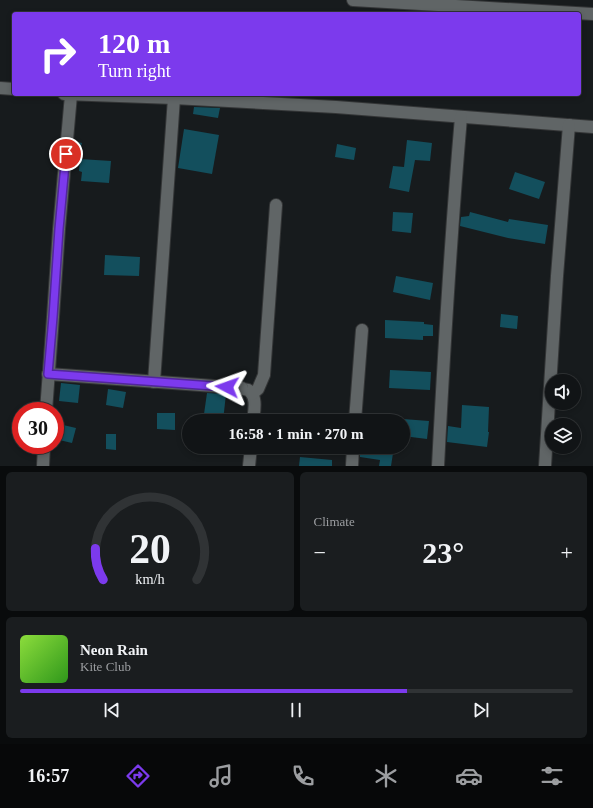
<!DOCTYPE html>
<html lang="en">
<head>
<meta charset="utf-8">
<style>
	:root { --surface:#111416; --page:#1a1d1f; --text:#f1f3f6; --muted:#9c9ea1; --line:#303335; --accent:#7c3aed }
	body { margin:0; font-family:Georgia,serif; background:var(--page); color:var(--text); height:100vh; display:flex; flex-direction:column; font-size:15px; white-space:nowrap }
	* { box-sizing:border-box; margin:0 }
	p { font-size:13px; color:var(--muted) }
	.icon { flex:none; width:22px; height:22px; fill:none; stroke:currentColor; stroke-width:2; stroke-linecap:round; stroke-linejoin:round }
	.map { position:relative; height:466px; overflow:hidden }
	.side { display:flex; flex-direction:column; gap:6px; padding:6px; background:#090b0c; flex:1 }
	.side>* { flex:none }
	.hud { position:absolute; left:12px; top:12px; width:569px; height:84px; border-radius:4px; box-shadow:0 2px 6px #0003,0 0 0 1px var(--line); background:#7c3aed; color:#fff; overflow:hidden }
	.buttons { position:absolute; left:545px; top:374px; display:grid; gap:8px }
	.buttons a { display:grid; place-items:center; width:36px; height:36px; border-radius:50%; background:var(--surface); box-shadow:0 2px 6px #0003,0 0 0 1px var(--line); font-size:20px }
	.speed { position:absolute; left:12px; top:402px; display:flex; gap:8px; font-size:20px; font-weight:700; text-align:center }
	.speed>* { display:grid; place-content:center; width:52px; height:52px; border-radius:50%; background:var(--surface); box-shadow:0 2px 6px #0003,0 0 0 1px var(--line); line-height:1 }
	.speed .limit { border:6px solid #d22; background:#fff; color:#111 }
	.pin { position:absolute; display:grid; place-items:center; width:34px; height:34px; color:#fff; margin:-17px; border:2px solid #fff; border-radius:50%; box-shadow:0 1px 4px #0007 }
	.me { position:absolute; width:44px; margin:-22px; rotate:274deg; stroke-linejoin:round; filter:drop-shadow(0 0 3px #0008) }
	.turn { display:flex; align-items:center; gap:14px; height:84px; padding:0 20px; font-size:18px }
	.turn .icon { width:52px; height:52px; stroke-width:2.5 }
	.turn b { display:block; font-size:28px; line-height:34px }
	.big { font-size:30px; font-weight:800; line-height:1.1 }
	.side .widget { flex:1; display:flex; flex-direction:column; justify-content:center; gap:6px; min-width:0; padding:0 14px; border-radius:6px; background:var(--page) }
	.side .dial { align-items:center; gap:0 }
	.dial svg { height:104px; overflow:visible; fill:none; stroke:var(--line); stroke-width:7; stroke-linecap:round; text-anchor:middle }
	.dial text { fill:var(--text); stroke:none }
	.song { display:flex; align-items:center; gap:12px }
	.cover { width:48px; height:48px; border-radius:6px; background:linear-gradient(135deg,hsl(90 70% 55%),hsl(110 70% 35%)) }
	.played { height:4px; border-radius:2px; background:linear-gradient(90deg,var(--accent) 70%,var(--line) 70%) }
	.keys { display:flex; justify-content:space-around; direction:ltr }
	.heat { display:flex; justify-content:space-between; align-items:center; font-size:22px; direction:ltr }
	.side .tiles { flex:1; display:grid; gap:6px; grid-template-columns:1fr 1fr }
	.widget:last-child { grid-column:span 2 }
	.trip { position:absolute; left:182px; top:414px; width:228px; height:40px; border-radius:20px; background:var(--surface); box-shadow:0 2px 6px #0003,0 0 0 1px var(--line); font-weight:800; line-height:40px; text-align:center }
	.tab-bar { display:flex; height:64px; justify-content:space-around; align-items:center; background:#070809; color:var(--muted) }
	.tab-bar .icon { width:28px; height:28px }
	.tab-bar .selected { color:var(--accent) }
	.tab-bar b { font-size:18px; color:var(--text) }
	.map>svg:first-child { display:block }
	.building { fill:#134f5d }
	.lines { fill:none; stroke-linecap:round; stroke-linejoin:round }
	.minor-casing { stroke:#343637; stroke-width:14 }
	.minor { stroke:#606566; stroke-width:12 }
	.route-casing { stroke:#51269a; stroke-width:10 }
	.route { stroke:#7c3aed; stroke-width:7 }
</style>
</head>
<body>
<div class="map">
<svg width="593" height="466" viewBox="0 0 593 466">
	<rect width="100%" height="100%" fill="#171b1d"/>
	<g class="building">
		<polygon points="194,107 220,108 218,118 193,114"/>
		<polygon points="184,129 219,135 212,174 178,168"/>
		<polygon points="407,140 432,143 430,161 415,160 409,192 389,188 393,166 404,167"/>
		<polygon points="74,141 82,143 79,155 73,153"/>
		<polygon points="337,144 356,148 354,160 335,157"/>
		<polygon points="80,159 111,161 109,183 81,181 82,172 79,171"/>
		<polygon points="515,172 545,182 539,199 509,189"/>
		<polygon points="393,212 413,213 411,233 392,231"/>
		<polygon points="470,212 508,222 509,219 548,225 545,244 508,238 460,226 461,217 469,216"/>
		<polygon points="105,255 140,257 139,276 104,275"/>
		<polygon points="396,276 433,283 430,300 393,292"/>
		<polygon points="501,314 518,316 517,329 500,327"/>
		<polygon points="385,320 424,322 424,324 433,325 433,336 423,336 423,340 385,338"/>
		<polygon points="390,370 431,372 430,390 389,388"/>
		<polygon points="61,383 80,385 78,403 59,401"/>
		<polygon points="108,389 126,392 123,408 106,405"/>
		<polygon points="207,393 226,394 223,421 203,421"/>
		<polygon points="462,405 489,407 488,432 489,432 487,447 447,442 448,426 461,428"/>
		<polygon points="157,413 175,413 175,430 157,429"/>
		<polygon points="403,419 429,421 427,439 403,436"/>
		<polygon points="59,424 76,428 72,443 55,439"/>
		<polygon points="106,434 116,434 116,450 106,449"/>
		<polygon points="360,447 394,447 391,466 379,466 380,460 360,457"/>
		<polygon points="300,457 332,460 332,466 299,466"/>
	</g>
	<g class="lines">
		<g class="minor-casing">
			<g id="minor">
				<polyline points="353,0 593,14"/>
				<polyline points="0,88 14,89"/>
				<polyline points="64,94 174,98 336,107 593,127"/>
				<path d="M48,374L242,388C242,389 248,390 248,390C258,396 254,412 253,421"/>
				<polyline points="154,382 174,98"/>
				<polyline points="252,394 258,389 264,375 276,205"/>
				<polyline points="46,411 53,317 59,229 71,95"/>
				<polyline points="355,421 362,330"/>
				<polyline points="43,466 44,445"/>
				<polyline points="249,466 251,447"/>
				<polyline points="352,466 353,447"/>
				<path d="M438,466C444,350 451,233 461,117"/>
				<polyline points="545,466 557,276 569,125"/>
			</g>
		</g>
		<use href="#minor" class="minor"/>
	</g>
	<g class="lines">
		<g class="route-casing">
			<polyline id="route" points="66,154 59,229 53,317 48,374 227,387"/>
		</g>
		<use href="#route" class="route"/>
	</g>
</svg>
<div class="buttons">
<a><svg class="icon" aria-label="sound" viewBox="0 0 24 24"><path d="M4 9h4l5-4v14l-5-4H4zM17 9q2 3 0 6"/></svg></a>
<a><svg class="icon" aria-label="layers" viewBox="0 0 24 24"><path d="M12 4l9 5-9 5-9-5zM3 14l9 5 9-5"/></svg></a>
</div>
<div class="speed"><div class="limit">30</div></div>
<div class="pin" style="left:66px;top:154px;background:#d93025"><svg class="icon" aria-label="arrive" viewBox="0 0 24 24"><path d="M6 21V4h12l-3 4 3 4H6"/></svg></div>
<svg class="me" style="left:227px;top:387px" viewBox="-20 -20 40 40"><path d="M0-17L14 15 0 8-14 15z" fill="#7c3aed" stroke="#fff" stroke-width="4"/></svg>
<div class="trip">16:58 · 1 min · 270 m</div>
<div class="hud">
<div class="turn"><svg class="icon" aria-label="right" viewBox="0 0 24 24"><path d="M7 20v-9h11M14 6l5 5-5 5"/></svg><div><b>120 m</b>Turn right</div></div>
</div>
</div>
<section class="side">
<div class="tiles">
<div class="widget dial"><svg viewBox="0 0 100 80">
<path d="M14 69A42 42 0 1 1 86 69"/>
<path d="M14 69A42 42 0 0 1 8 45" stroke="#7c3aed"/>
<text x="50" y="56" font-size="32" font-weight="700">20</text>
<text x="50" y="72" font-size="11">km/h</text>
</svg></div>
<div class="widget"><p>Climate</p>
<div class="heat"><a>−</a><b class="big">23°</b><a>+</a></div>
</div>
<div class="widget">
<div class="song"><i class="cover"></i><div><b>Neon Rain</b><p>Kite Club</p></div></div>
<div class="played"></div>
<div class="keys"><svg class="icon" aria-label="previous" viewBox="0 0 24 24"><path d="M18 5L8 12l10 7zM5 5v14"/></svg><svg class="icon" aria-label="pause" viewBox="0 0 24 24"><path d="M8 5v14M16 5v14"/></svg><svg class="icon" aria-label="next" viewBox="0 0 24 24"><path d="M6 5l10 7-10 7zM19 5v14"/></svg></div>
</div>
</div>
</section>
<nav class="tab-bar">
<b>16:57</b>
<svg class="icon selected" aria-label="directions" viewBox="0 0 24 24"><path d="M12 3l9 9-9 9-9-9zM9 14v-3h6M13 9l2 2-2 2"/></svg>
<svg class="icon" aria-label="music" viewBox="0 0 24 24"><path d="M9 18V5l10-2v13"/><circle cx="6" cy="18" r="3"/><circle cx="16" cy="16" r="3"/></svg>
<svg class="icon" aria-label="phone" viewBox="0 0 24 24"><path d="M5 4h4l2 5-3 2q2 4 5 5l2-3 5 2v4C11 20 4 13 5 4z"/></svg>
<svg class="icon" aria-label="climate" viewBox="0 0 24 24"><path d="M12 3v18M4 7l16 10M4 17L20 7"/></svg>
<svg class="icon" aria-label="car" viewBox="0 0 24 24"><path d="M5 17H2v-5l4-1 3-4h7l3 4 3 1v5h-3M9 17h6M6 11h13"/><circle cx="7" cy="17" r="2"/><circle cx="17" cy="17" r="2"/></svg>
<svg class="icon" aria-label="filters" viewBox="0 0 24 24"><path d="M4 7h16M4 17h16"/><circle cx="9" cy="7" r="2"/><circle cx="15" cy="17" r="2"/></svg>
</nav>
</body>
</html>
